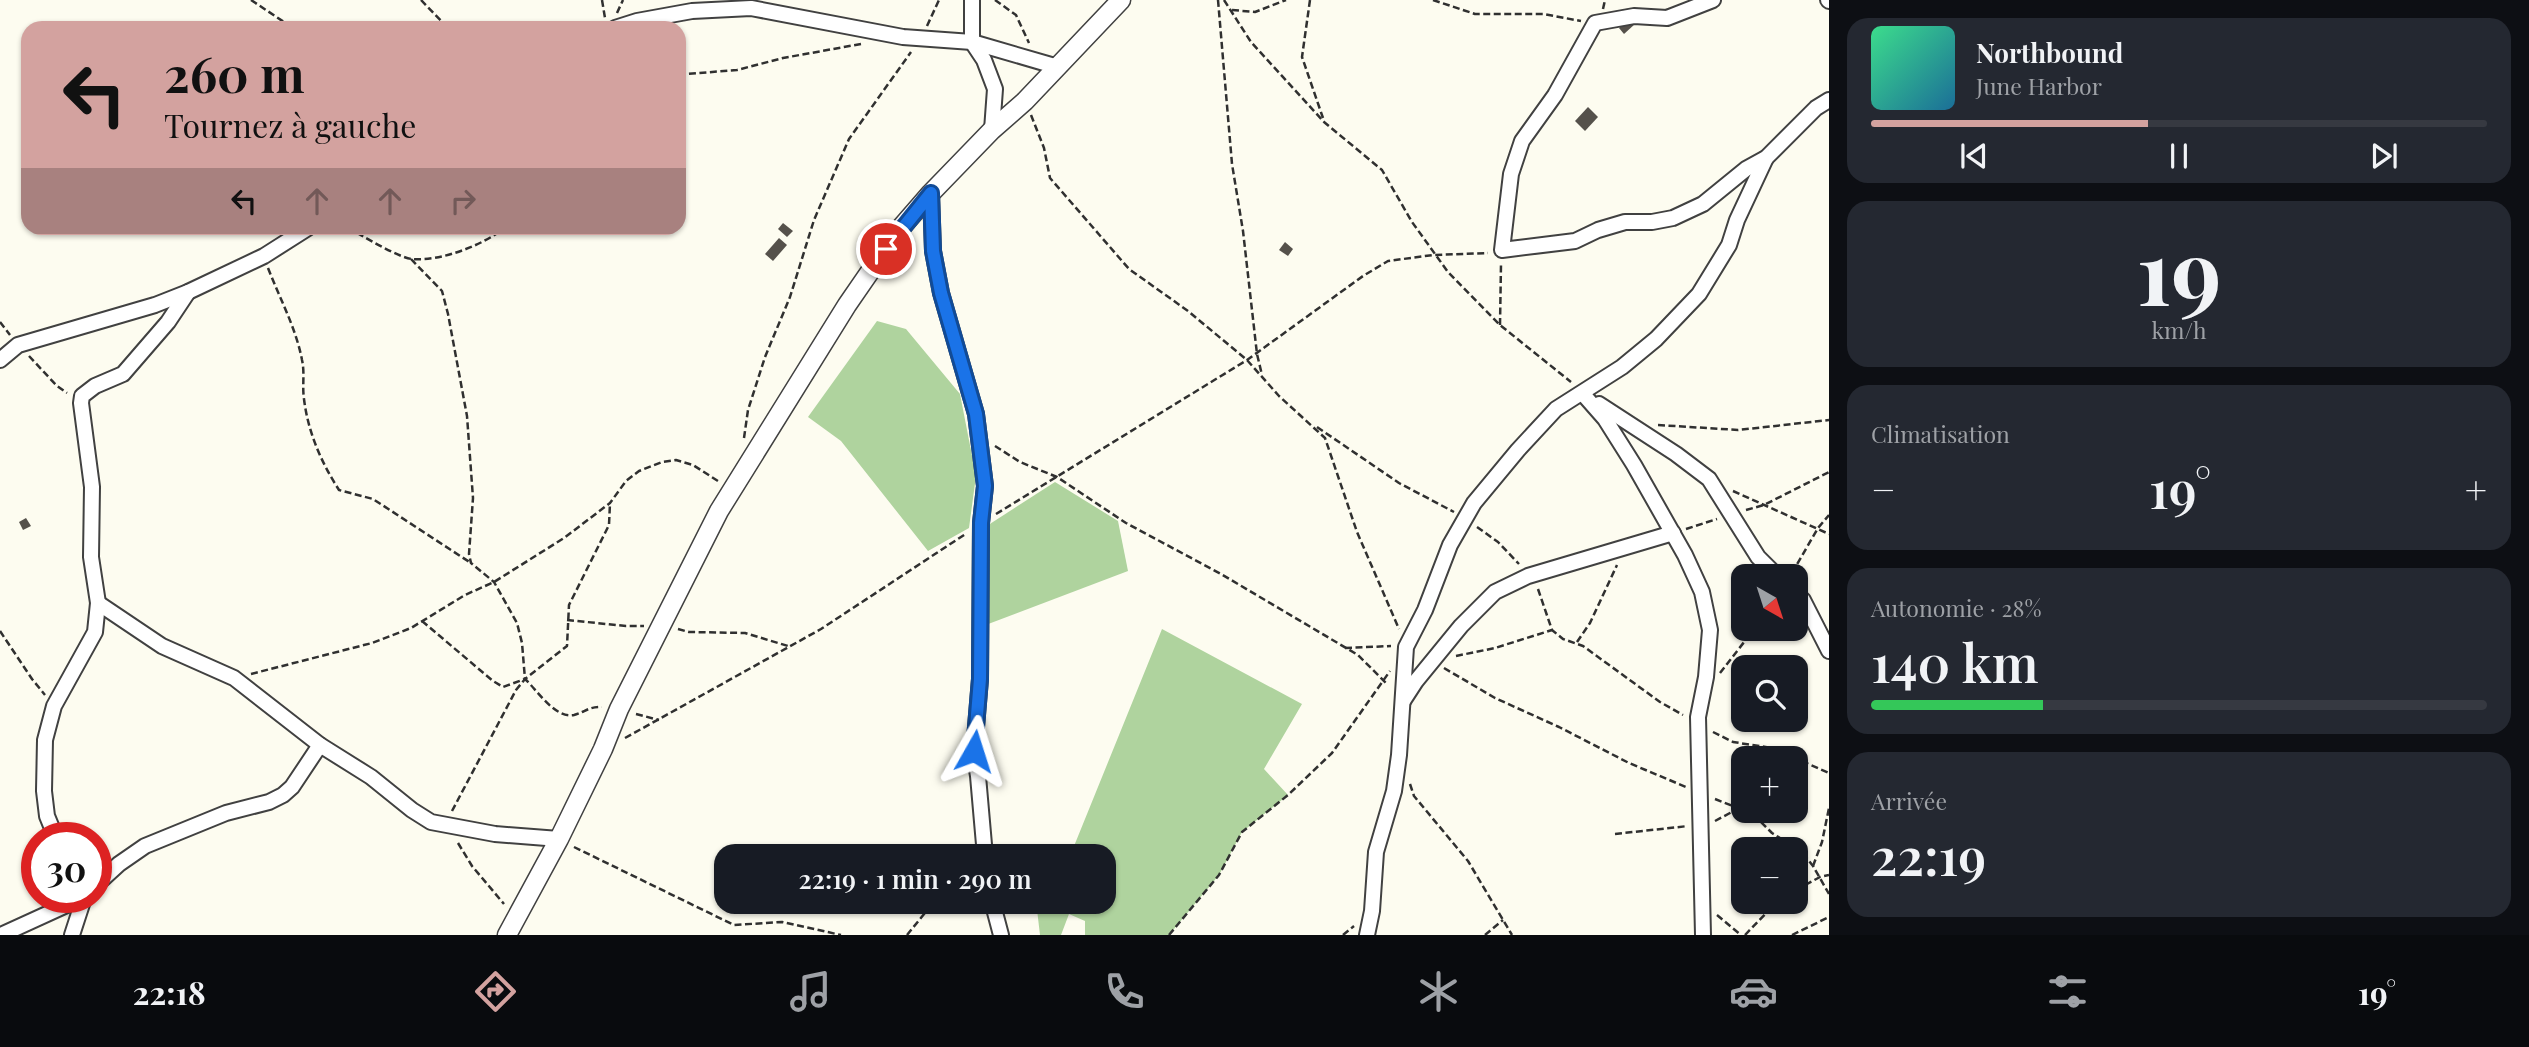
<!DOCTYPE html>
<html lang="fr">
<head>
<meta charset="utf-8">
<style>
	:root { --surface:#171b24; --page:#242831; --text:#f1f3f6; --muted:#9ea1a6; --line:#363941; --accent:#d3a29f }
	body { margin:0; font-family:"Playfair Display",serif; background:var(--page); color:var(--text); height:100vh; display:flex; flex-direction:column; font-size:26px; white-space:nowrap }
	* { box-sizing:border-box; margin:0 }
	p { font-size:23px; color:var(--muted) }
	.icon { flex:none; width:38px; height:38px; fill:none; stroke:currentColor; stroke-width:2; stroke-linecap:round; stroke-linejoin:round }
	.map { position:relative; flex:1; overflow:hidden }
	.panel { display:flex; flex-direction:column; gap:18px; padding:18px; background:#0d0f14; width:700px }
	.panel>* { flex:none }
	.banner { position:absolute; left:21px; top:21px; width:665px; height:214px; border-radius:21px; box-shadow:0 2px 5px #0004; background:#d3a29f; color:#111; overflow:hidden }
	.needle { width:46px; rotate:141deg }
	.controls { position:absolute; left:1731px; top:564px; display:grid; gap:14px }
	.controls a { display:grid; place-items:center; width:77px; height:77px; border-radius:14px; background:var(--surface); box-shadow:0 2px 5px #0004; font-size:35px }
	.speed { position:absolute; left:21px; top:822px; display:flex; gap:14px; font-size:35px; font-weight:700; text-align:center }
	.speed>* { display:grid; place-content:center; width:91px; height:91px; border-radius:50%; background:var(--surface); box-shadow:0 2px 5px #0004; line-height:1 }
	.speed .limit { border:10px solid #d22; background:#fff; color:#111 }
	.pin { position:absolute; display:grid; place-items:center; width:60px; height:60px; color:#fff; margin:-30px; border:4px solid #fff; border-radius:50%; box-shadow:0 2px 7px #0007 }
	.me { position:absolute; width:77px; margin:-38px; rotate:6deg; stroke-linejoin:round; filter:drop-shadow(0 0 5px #0008) }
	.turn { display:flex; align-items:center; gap:24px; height:147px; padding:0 28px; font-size:32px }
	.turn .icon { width:91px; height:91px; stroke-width:2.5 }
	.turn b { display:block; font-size:49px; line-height:60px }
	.lanes { display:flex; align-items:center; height:66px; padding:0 28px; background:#0003; justify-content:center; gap:35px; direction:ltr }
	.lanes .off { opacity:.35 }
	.big { font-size:52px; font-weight:600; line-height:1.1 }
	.panel .card { flex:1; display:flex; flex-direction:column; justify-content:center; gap:10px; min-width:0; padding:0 24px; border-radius:21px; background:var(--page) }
	.panel .dial { align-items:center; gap:0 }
	.dial b { font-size:91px; line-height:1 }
	.song { display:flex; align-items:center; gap:21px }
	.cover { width:84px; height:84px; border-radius:10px; background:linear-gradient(135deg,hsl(150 70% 55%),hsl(200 70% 35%)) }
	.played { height:7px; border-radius:4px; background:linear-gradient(90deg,var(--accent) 45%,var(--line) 45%) }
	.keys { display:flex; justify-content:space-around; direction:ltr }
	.heat { display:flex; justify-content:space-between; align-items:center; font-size:38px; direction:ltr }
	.charge { height:10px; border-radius:5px; background:linear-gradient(90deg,#34c759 28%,var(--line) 0) }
	.trip { position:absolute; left:714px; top:844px; width:402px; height:70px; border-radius:21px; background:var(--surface); box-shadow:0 2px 5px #0004; font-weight:600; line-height:70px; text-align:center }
	.tab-bar { display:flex; height:112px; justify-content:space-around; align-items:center; background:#090b0e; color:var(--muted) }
	.tab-bar .icon { width:49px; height:49px }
	.tab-bar .on { color:var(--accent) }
	.tab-bar b { font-size:32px; color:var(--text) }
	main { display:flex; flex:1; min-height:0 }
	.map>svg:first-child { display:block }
	.forest { fill:#afd39e }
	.building { fill:#55514b }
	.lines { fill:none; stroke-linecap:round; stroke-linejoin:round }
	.minor-casing { stroke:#414141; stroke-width:18 }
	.tertiary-casing { stroke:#414141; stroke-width:21 }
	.path { stroke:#303030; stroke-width:2.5; stroke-dasharray:7 3.5; stroke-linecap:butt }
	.minor { stroke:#fff; stroke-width:14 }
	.tertiary { stroke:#fff; stroke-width:18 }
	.route-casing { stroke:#114b97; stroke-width:18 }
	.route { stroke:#1a73e8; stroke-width:12 }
</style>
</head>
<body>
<main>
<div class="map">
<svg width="1829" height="935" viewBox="0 0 1829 935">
	<rect width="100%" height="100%" fill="#fdfcf0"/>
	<g class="forest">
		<polygon points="877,321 906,329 960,394 976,476 969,528 928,551 841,441 808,417"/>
		<polygon points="1055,482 1118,521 1128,571 975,629 982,529"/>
		<polygon points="1162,629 1302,704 1264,769 1288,795 1242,832 1219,875 1169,935 1085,935 1085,921 1069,914 1061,935 1040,935 1036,901 1104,901 1104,856 1070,856"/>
	</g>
	<g class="building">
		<polygon points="1629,18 1635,24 1624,34 1619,28"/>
		<polygon points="1588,107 1598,117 1585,131 1575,121"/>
		<polygon points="783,223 793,231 787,237 778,229"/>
		<polygon points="779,238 787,245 773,261 765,254"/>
		<polygon points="1285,242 1293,249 1288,256 1279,250"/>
		<polygon points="26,518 31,526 23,530 19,522"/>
	</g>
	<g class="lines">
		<g class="minor-casing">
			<g id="minor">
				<polyline points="972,0 972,42 984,60 995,89 992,130"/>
				<polyline points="1713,0 1667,18 1634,16 1595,23 1555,95 1522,141 1511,174 1502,250 1575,241 1598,230 1625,222 1652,222 1673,218 1703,204 1746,169 1766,158 1816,108 1829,100"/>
				<polyline points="1828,0 1829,1"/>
				<polyline points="615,28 637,21 692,11 751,8 903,37 972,42 1058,67"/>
				<polyline points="931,193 933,251 941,293 976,414 985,486 981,523 980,679 974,751 978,776 985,856"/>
				<polyline points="0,360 18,345 155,305 188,292 264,256 308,228"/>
				<polyline points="1583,394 1605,419 1634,465 1685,555 1702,592 1710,630 1706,677 1698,717 1703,935"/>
				<polyline points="1599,404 1676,454 1709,479 1758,557 1777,576"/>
				<polyline points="1796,593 1803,600 1829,651"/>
				<polyline points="98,603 162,646 234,678 320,745 371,777 412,810 431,822 495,834 559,839"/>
				<polyline points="1403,701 1416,681 1461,626 1495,592 1528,576 1673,533"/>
				<polyline points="56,838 47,816 44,791 45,740 54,706 95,632 98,603 91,557 92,487 81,403 82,396 95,386 123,374 168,322 188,292"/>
				<polyline points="96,885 119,864 145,846 226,813 269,802 283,795 292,787 320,745"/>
				<polyline points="992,901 1001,935"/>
				<polyline points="1,935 82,898"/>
				<polyline points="72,935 84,898"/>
				<polyline points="1367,935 1372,911 1376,852 1394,791 1399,755 1406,647 1425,610 1450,545 1474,503 1518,450 1556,409 1622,367 1656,339 1699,294 1729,245 1737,220 1766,158"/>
			</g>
		</g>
		<g class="tertiary-casing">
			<polyline id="tertiary" points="507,935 559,839 603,749 619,709 719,511 847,305 898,231 931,193 992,130 1025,101 1121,0"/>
		</g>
		<g class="path">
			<polyline points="251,0 293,28"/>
			<polyline points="421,0 448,28"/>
			<polyline points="602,0 605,18"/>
			<polyline points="995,0 1016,15 1029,43"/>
			<polyline points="1218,0 1232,164 1243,231 1257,354 1262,375"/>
			<polyline points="1224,0 1251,42 1324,122 1382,170 1412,222 1448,272 1500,325 1571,382"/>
			<polyline points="1310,0 1302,57 1323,118"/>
			<polyline points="1433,0 1475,14 1543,14 1581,21"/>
			<polyline points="1603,9 1605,0"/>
			<polyline points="1232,10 1255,12 1286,0"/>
			<polyline points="617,13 623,0"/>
			<polyline points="927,26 939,0"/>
			<polyline points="679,77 687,74 737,70 783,58 861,44"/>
			<polyline points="1031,115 1044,148 1050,178 1129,269 1188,311 1247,360 1279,396 1325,438 1357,532 1399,629"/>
			<path d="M348,228C361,235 399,258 412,259C439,262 484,245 504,228"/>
			<polyline points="411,259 442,291 448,314 467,416 473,498 469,554 471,563 494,582 517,623 522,643 525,679"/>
			<path d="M268,268C280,299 296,328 302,360C305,373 302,386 304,399C308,432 321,462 339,490L373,499L471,563"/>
			<polyline points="0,322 10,335"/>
			<polyline points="1500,325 1501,264"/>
			<polyline points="29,356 57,386 67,393"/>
			<polyline points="1658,425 1738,430 1829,420"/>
			<polyline points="1317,427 1399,483 1454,512"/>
			<polyline points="744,438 748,410 765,357 790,297 814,220 849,139 911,52"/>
			<polyline points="995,446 1020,462 1057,477 1126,523 1221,574 1358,655 1388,685"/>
			<polyline points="1733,491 1829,534"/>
			<polyline points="1746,510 1764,505 1829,472"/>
			<polyline points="996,514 1247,360 1363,276 1388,261 1433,255 1488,253"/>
			<polyline points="1477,527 1498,542 1519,564"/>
			<polyline points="1686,529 1717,519"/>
			<polyline points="1792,573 1818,528 1829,515"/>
			<polyline points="1538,589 1552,630 1563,639 1583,646 1660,702 1683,715"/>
			<polyline points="567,620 626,626 644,626"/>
			<path d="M422,621L493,681L503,687L525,679C537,690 555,719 574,715C585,712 590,706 602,707"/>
			<polyline points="678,629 689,632 745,633 788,646"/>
			<polyline points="0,631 32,679 45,695"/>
			<polyline points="1577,642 1590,623 1617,565"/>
			<polyline points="1345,648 1391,646"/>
			<polyline points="1456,656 1495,648 1552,630"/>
			<polyline points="1444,668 1495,698 1559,727 1629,763 1686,787"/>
			<polyline points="1720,673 1755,628"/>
			<polyline points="251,674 372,643 411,628 465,595 494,582 564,538 610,503 626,481 639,471 662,462 676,460 693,465 718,481"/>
			<polyline points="636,714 659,720"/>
			<polyline points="1713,732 1733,742 1772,748 1829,773"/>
			<polyline points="625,738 821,629 967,533"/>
			<polyline points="1410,784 1414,796 1468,861 1512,935"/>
			<polyline points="1715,799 1743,810"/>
			<polyline points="1744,810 1758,819 1772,833 1802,852 1813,866 1829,894"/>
			<polyline points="452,811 516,690 525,679 567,646 569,605 609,525 610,503"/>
			<polyline points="1715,821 1743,806"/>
			<polyline points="1615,834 1688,826"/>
			<polyline points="458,843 472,866 504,904"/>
			<polyline points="574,847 734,925 782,922 841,935"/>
			<polyline points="1813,866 1822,842 1829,808"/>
			<polyline points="1796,890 1820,877 1829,875"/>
			<polyline points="1717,915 1741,935"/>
			<polyline points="907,935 933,903 937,901"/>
			<polyline points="1169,935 1219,875 1242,832 1288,795 1332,753 1390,671"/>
			<polyline points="1343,935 1354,926"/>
			<polyline points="1485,935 1503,920"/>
			<polyline points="1745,935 1778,901"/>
			<polyline points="1792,935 1829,917"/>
		</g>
		<use href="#minor" class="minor"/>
		<use href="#tertiary" class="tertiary"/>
	</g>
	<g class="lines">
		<g class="route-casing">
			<polyline id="route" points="886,249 931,193 933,251 941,293 976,414 985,486 981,523 980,679 974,751"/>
		</g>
		<use href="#route" class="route"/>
	</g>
</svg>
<div class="controls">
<a><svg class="needle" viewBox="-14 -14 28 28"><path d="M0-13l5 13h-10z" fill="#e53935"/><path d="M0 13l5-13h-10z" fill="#9ea1a6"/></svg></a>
<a><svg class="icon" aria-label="search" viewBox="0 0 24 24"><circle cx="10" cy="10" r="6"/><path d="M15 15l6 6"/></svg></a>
<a>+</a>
<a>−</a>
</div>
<div class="speed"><div class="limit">30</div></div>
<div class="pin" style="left:886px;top:249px;background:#d93025"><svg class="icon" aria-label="arrive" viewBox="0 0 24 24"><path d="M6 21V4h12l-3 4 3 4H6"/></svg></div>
<svg class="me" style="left:974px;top:751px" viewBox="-20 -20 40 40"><path d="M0-17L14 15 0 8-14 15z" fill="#1a73e8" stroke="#fff" stroke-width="4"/></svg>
<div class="trip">22:19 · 1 min · 290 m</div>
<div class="banner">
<div class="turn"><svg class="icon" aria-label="left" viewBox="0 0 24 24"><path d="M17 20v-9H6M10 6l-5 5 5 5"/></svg><div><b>260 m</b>Tournez à gauche</div></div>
<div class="lanes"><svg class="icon" aria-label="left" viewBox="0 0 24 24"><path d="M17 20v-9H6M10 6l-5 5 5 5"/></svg><svg class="icon off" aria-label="ahead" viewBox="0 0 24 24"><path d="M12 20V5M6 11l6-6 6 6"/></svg><svg class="icon off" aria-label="ahead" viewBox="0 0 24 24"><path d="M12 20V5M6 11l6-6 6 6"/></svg><svg class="icon off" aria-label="right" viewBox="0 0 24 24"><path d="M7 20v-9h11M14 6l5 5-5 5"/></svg></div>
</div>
</div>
<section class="panel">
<div class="card">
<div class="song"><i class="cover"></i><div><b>Northbound</b><p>June Harbor</p></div></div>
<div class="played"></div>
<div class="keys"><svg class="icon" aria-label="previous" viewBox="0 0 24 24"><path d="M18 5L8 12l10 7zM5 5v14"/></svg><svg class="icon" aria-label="pause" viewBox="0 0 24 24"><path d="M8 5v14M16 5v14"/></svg><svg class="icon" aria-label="next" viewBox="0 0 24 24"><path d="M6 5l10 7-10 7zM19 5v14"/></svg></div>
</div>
<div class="card dial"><b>19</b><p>km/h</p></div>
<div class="card"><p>Climatisation</p>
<div class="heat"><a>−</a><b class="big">19°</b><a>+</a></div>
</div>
<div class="card"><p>Autonomie · 28%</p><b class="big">140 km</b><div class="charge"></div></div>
<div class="card"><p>Arrivée</p><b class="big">22:19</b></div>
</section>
</main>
<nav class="tab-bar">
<b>22:18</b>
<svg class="icon on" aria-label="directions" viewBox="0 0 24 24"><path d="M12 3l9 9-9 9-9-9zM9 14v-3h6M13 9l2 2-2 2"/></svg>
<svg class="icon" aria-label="music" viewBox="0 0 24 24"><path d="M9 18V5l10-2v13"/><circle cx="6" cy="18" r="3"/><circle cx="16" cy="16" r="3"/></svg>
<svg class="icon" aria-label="phone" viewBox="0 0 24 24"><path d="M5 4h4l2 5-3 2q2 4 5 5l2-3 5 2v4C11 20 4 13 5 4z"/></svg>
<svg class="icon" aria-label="climate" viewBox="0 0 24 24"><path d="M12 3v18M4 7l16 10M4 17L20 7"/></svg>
<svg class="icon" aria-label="car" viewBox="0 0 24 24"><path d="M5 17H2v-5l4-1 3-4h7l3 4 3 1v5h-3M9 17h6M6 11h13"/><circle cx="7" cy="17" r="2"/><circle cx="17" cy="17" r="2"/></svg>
<svg class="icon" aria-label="filters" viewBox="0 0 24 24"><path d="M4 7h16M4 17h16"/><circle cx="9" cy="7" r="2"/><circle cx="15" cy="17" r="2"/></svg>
<b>19°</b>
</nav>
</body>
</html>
